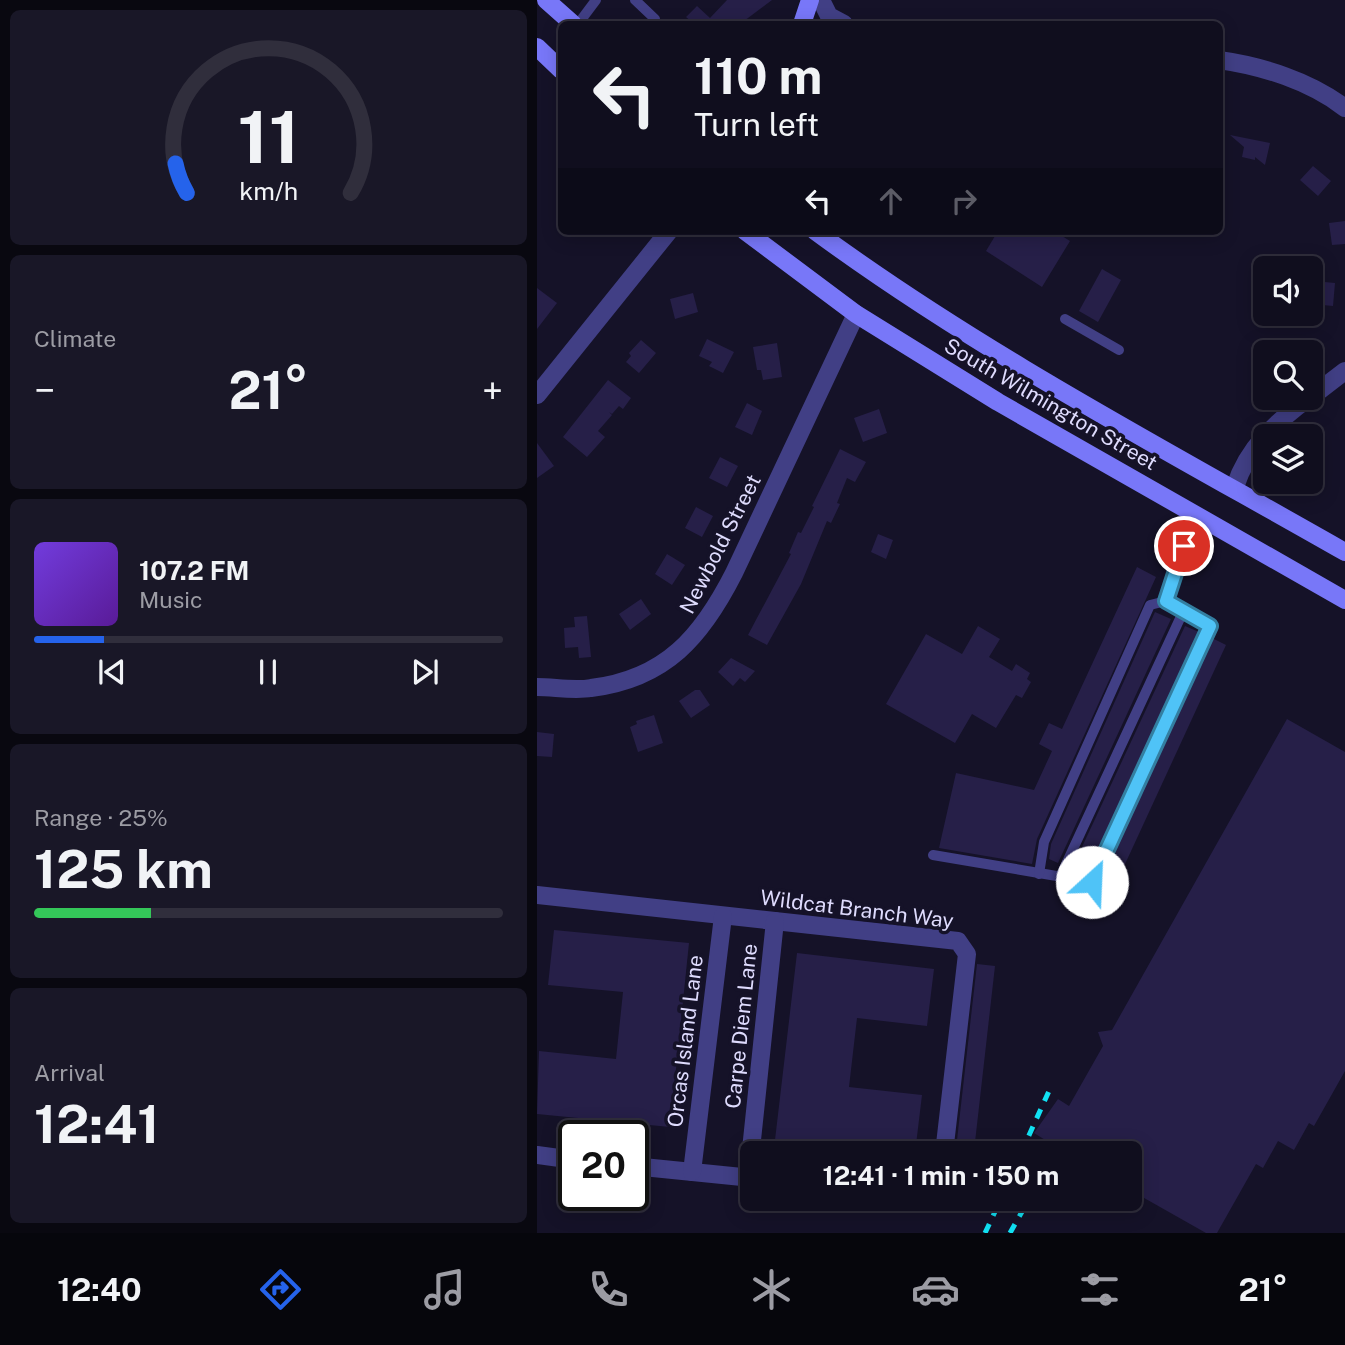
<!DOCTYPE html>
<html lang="en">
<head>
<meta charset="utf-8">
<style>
	:root { --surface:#100e1e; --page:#191727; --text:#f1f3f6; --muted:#9c9ca4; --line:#302e3c; --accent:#2563eb }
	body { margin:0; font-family:"Public Sans",sans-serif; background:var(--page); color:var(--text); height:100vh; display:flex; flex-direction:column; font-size:26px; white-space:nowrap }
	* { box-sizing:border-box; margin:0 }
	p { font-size:23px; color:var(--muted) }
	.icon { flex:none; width:38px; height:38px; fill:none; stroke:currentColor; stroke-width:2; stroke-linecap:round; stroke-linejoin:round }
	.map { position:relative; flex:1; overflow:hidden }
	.details { display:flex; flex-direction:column; gap:10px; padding:10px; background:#090810; width:537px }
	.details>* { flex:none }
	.hud { position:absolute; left:21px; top:21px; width:665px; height:214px; border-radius:10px; box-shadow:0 4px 18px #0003,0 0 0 2px var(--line); background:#100e1e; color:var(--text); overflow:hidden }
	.tools { position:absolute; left:716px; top:256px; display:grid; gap:14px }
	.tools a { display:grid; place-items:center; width:70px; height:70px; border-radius:10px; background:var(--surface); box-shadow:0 4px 18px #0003,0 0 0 2px var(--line); font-size:35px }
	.speed { position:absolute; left:21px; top:1120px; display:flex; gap:14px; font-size:35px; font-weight:700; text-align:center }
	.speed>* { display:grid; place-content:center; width:91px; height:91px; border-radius:50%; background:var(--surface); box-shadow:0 4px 18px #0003,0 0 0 2px var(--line); line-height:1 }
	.speed .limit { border:4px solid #111; border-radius:10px; background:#fff; color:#111 }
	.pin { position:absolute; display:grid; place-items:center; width:60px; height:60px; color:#fff; margin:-30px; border:4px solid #fff; border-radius:50%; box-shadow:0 2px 7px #0007 }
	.me { position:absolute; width:77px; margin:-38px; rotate:25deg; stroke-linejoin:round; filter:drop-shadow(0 0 5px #0008) }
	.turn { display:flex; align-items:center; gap:24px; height:147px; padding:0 21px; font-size:32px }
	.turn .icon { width:91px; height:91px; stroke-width:2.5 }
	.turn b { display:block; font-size:49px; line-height:60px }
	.lanes { display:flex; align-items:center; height:66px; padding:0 21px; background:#0003; justify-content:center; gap:35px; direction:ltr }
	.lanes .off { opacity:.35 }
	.big { font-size:52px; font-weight:700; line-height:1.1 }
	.details .card { flex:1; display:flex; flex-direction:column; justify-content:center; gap:10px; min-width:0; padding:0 24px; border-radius:10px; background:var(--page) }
	.details .dial { align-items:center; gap:0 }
	.dial svg { height:182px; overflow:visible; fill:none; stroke:var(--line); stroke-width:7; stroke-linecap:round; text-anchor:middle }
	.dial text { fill:var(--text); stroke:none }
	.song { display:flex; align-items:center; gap:21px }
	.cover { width:84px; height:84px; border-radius:10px; background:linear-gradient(135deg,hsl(260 70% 55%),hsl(270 70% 35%)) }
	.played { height:7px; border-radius:4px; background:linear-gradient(90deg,var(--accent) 15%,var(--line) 15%) }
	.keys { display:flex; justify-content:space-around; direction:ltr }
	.heat { display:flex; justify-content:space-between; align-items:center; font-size:38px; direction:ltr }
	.charge { height:10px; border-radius:5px; background:linear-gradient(90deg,#34c759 25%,var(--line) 0) }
	.trip { position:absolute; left:203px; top:1141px; width:402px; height:70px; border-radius:10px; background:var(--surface); box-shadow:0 4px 18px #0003,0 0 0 2px var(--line); font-weight:700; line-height:70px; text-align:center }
	.tab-bar { display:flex; height:112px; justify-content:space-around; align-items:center; background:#06060c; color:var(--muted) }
	.tab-bar .icon { width:49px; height:49px }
	.tab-bar .selected { color:var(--accent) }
	.tab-bar b { font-size:32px; color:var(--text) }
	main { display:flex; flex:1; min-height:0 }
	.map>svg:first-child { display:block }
	.building { fill:#261f48 }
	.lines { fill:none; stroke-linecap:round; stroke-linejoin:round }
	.lane { stroke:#413f85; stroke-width:10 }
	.street { stroke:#413f85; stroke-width:18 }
	.secondary { stroke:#7877f8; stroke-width:18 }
	.rail { stroke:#11e1f3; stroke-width:5; stroke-dasharray:10 9; stroke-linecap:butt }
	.route-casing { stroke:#337fa1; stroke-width:18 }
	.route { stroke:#4fc3f7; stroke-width:12 }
	.labels { text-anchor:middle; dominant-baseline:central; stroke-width:7; stroke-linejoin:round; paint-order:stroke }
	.street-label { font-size:21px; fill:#dedbfd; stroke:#151228 }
</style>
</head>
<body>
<main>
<section class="details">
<div class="card dial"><svg viewBox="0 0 100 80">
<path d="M14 69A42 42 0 1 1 86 69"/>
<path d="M14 69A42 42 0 0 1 9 56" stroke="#2563eb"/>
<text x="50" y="56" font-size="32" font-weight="700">11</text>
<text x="50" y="72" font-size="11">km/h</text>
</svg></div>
<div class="card"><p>Climate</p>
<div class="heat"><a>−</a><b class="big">21°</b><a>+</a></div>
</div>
<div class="card">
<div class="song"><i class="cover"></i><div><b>107.2 FM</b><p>Music</p></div></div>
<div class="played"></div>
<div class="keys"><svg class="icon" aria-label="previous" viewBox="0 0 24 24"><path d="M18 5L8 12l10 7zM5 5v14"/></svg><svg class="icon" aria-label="pause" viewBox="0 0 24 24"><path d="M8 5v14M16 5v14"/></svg><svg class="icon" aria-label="next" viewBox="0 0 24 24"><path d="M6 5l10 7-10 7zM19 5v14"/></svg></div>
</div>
<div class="card"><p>Range · 25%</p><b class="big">125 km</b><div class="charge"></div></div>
<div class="card"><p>Arrival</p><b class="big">12:41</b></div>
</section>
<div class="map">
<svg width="808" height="1233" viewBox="0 0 808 1233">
	<rect width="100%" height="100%" fill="#151228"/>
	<g class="building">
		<polygon points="190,0 235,0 203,24 157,24 149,17 160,6 173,18"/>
		<polygon points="693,135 733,143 728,165 718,157 718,160 705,157 707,147"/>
		<polygon points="776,166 794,181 781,196 763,180"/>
		<polygon points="808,221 808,244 795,245 792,223"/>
		<polygon points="461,231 517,231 533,241 505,287 449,251"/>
		<polygon points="565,269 584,280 561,322 542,311"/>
		<polygon points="777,281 798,283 796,306 775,304"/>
		<polygon points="0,288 20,303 0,329"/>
		<polygon points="156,293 161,312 138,319 133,299"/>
		<polygon points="170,339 197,352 186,373 172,366 175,362 162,356"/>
		<polygon points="104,340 119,353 102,373 89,362 94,356 92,353"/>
		<polygon points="240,343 245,377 226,380 224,370 220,370 216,347"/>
		<polygon points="71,380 94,398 86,409 82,406 75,414 72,412 75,415 61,431 68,437 50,457 26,437"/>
		<polygon points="210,403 225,411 215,435 198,427"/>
		<polygon points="342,409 350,433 326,442 317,418"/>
		<polygon points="0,443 17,466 0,478"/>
		<polygon points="303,449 329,462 318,482 310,478 300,503 303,504 294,523 290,521 264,584 230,645 211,635 254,554 252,553 261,532 264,533 277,507 275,506"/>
		<polygon points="183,457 201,466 190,487 172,478"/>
		<polygon points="159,507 176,516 165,537 148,528"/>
		<polygon points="341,534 356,540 349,559 334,552"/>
		<polygon points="130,554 148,565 135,585 118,574"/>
		<polygon points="600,567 619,577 500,839 495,864 402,848 419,773 497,790 515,751 502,744 512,723 525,729"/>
		<polygon points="104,599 114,614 93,630 82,614"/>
		<polygon points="618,612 634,619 521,863 512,859 514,844"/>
		<polygon points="50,616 54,657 42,658 41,647 28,648 27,628 38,627 37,617"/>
		<polygon points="441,626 463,639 452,657 475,671 479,664 493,673 490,679 494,682 485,698 479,695 459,728 435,714 418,743 349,704 389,634 425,654"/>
		<polygon points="648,626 662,632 553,869 538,862"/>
		<polygon points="675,638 689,645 583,875 569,869"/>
		<polygon points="194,658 218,671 208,682 203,678 196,686 181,672"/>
		<polygon points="158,690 163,690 173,705 154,718 142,701"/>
		<polygon points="117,715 126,743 101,752 93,727 100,724 99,721"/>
		<polygon points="750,719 808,752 808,1071 777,1126 772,1123 757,1150 741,1141 726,1168 719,1164 680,1233 669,1233 593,1190 593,1153 529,1153 497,1133 521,1099 532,1106 566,1046 561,1032 575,1030"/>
		<polygon points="0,732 17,734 15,757 0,756"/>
		<polygon points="17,930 152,943 133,1127 0,1114 2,1051 79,1059 86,992 11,985"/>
		<polygon points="260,953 397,969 390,1026 320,1018 312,1087 385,1095 378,1153 238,1140"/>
		<polygon points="440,964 458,966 437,1151 419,1149"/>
	</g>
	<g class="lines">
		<g class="lane">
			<polyline points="98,0 118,19"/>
			<polyline points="41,24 59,0"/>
			<polyline points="528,319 582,350"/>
			<polyline points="396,855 555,882 673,626 629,601 657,514"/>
			<polyline points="502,874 507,842 613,605 629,601"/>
			<polyline points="523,877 646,612"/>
		</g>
		<g class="street">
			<polyline points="284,0 292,16 307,24"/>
			<path d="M682,60C725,66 773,81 808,108"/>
			<polyline points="0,395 132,231"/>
			<polyline points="774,397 808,371"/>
			<path d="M698,487C710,448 740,421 773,397"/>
			<path d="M0,687C17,687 37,691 54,688C129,679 165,636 197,573L319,314"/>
			<polyline points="0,895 421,941 430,954 407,1153"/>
			<polyline points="0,1155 37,1160"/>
			<polyline points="96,1166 215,1178"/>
			<polyline points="155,1172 186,916"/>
			<polyline points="211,1178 238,921"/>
		</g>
		<g class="secondary">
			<polyline points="9,0 36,24"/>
			<polyline points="265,24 273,0"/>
			<polyline points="0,47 24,70"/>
			<polyline points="208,231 319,314 461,402 808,600"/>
			<path d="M278,231C444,353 629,450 808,552"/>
		</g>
		<g class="rail">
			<polyline points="484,1153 512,1091"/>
			<polyline points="519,1153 521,1149"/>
			<polyline points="448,1233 464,1199"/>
			<polyline points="473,1233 492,1199"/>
		</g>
	</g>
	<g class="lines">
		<g class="route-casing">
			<polyline id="route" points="555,882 673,626 629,601 647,546"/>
		</g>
		<use href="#route" class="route"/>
	</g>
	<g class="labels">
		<g class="street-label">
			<text transform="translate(514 404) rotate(30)">South Wilmington Street</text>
			<text transform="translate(183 544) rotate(-63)">Newbold Street</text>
			<text transform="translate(320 909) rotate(7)">Wildcat Branch Way</text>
			<text transform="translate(204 1026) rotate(-84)">Carpe Diem Lane</text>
			<text transform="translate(148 1041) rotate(-83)">Orcas Island Lane</text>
		</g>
	</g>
</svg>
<div class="tools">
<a><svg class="icon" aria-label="sound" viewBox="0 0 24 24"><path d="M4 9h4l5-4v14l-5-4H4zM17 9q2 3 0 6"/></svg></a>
<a><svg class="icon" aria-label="search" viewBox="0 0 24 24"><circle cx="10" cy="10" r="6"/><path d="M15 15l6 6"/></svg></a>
<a><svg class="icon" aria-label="layers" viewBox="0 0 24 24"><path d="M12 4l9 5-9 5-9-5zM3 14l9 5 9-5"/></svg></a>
</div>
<div class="speed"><div class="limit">20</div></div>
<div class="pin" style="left:647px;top:546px;background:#d93025"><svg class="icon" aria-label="arrive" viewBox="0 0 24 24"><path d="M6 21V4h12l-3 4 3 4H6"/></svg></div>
<svg class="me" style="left:555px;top:882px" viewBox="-20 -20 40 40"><circle r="19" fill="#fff"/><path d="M0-13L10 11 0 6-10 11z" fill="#4fc3f7"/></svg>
<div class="trip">12:41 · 1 min · 150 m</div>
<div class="hud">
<div class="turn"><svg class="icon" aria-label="left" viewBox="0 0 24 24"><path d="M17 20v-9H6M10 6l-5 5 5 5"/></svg><div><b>110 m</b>Turn left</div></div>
<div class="lanes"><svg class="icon" aria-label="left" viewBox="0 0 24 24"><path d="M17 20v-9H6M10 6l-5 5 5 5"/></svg><svg class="icon off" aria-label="ahead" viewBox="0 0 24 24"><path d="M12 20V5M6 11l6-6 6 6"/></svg><svg class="icon off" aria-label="right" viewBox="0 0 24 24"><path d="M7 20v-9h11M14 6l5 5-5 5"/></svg></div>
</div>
</div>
</main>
<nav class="tab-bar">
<b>12:40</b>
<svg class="icon selected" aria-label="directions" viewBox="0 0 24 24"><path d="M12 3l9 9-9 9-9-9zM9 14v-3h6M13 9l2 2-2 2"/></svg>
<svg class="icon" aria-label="music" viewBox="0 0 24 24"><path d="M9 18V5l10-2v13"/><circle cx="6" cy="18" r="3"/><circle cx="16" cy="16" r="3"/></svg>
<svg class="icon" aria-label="phone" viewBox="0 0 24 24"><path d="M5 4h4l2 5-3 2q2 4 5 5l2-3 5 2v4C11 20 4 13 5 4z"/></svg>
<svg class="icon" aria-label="climate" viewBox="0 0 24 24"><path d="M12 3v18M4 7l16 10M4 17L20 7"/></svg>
<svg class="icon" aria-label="car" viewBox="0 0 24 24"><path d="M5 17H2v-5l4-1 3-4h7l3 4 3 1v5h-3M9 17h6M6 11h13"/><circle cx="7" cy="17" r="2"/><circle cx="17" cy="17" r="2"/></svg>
<svg class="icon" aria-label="filters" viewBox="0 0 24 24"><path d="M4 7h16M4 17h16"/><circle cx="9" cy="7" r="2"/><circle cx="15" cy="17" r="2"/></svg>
<b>21°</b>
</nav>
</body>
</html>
